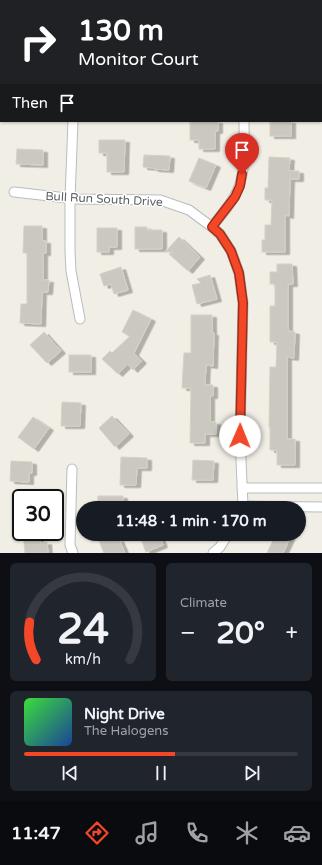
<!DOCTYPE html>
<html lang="en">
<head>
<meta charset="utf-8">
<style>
	:root { --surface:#171b24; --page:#20242c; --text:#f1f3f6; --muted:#9ea1a6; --line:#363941; --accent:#f44727 }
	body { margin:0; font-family:"Varela Round",sans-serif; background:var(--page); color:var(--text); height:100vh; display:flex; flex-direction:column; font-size:15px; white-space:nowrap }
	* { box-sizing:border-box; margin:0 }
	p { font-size:13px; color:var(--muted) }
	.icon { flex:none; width:22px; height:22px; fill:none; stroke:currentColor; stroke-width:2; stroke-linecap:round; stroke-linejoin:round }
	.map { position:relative; height:553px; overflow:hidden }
	.drawer { display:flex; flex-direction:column; gap:10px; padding:10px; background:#0d0f14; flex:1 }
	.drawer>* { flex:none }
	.guide { position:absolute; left:0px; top:0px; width:322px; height:122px; box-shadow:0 1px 3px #0004; background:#202124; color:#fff; overflow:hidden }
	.speed { position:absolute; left:12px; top:489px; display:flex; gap:8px; font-size:20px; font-weight:700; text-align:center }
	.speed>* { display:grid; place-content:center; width:52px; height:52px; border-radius:50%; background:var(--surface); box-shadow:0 1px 3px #0004; line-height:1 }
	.speed .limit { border:2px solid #111; border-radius:6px; background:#fff; color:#111 }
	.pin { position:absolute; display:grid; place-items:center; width:34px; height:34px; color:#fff; margin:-41px -17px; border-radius:50% 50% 50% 0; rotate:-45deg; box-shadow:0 0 4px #0007 }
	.pin .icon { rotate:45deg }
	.me { position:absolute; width:44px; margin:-22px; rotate:1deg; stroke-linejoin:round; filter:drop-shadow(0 0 3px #0008) }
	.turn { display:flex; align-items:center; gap:14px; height:84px; padding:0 12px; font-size:18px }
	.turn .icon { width:52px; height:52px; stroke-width:2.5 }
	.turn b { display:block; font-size:28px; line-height:34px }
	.then { display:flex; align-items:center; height:38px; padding:0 12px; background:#0003; gap:8px; font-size:15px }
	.big { font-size:30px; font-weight:700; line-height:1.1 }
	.drawer .tile { flex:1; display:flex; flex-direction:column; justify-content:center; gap:6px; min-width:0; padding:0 14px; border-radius:6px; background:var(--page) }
	.drawer .dial { align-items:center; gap:0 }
	.dial svg { height:104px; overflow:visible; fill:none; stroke:var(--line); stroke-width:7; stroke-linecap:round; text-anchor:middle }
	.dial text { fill:var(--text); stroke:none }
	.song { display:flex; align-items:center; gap:12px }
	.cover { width:48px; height:48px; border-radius:6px; background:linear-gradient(135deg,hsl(120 70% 55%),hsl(220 70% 35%)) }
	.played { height:4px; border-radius:2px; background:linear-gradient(90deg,var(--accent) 55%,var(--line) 55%) }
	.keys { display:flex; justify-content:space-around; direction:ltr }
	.heat { display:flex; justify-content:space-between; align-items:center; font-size:22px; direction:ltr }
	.drawer .tiles { flex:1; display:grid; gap:10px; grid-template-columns:1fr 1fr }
	.tile:last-child { grid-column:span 2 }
	.trip { position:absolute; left:76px; top:501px; width:230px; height:40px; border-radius:20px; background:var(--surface); box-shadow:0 1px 3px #0004; font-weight:700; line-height:40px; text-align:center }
	.tabs { display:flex; height:64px; justify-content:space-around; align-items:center; background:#090b0e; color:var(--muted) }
	.tabs .icon { width:28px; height:28px }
	.tabs .current { color:var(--accent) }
	.tabs b { font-size:18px; color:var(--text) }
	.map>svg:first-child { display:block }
	.building { fill:#cbc8c2; stroke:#d5d1c2; filter:url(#shadow) }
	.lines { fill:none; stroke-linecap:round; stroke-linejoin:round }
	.minor-casing { stroke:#b9bcc1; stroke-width:11 }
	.minor { stroke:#fff; stroke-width:9 }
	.route-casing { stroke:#9f2e19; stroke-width:10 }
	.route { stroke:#f44727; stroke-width:7 }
	.labels { text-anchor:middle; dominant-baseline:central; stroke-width:3; stroke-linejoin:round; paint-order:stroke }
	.street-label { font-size:12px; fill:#5c6066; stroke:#fff }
</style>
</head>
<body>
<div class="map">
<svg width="322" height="553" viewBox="0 0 322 553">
	<defs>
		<filter id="shadow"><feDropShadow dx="4.5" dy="2.5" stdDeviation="0" flood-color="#0004"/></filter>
	</defs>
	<rect width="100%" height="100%" fill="#f0eee5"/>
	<g class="building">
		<polygon points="190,121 218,121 218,131 215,131 215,149 199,149 199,140 190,140"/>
		<rect x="270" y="121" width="21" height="15"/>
		<polygon points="99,140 125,140 124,172 107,172 107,153 99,153"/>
		<polygon points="17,149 43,150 43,165 16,164"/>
		<polygon points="144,155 170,156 169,170 154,169 154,168 143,167"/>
		<polygon points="269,157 290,158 289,171 299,171 299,179 290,179 289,216 285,215 285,252 262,252 262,240 265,240 265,225 271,225 272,200 265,200 265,188 268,188"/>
		<polygon points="199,158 216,165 206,188 189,181"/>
		<polygon points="24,226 42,226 42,241 46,241 46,253 43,253 43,280 49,280 48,292 42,292 41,324 20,323 21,304 27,304 27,253 23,253"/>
		<polygon points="135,227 147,227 147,230 162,230 162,249 135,249"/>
		<polygon points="97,228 117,228 117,247 109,247 109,252 97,252"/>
		<polygon points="179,237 200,257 188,271 169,254 173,252 165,252"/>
		<polygon points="277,264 292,264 293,284 288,284 288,331 295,332 294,358 287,357 287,439 295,439 295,465 277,465 277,450 270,450 270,427 269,427 270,367 276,367 277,342 270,342 270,306 275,306 275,284 270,284 270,272 277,272"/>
		<polygon points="121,267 128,290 114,294 111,284 104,286 100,274"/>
		<polygon points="210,275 217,299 197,304 192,285 201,283 197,279"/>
		<polygon points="133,310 151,319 134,353 142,361 133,370 128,364 118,374 102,359 110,351 112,353 130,336 122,332"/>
		<polygon points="191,315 212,315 212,333 214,333 213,366 206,365 205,385 213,385 213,396 210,396 210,422 216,422 216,434 205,434 205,443 190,443 191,388 182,388 184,353 191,353"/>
		<polygon points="44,332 61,351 47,363 30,345"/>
		<rect x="69" y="355" width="22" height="17"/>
		<polygon points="62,402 81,403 80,426 61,426"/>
		<polygon points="112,416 129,434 115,447 99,428"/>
		<polygon points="33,417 49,428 34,449 18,437"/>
		<polygon points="121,457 147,458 147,468 137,468 136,485 120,485"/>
		<polygon points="193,460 214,461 213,480 192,480"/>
		<polygon points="11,461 32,462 32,473 29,473 29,482 10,481"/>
		<polygon points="98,496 123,496 123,508 105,508 105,507 97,507"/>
		<polygon points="23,532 39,532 40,543 47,542 48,553 25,553"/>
		<polygon points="147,534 159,534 163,545 146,552 140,537"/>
		<polygon points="276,534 286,534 291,536 283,553 267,553"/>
		<polygon points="110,537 113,542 119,539 125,553 104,553 99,541"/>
	</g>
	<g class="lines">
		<g class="minor-casing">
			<g id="minor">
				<polyline points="84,1 84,0"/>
				<polyline points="73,121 70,199 70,251 71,271 80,319"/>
				<polyline points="14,192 76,199 160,200 189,210 212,227 220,234 231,251 239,273 243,303 240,436 243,506 242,508"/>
				<path d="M212,227C219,217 228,208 234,197C247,177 244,144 244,121"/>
				<polyline points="72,469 70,545 73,553"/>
				<polyline points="242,488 322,488"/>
				<polyline points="243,506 322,507"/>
				<polyline points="213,553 220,547 228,534"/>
			</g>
		</g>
		<use href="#minor" class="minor"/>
	</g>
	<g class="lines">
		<g class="route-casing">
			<polyline id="route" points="240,436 243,303 239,273 231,251 220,234 212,227 235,197 240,186 242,174"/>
		</g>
		<use href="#route" class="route"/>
	</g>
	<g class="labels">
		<g class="street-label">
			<text transform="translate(104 199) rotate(3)">Bull Run South Drive</text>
		</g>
	</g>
</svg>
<div class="speed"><div class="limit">30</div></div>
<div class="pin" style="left:242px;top:174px;background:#d93025"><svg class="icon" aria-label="arrive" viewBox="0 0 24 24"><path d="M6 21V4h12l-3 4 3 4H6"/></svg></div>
<svg class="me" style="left:240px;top:436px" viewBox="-20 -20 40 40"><circle r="19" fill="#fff"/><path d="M0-13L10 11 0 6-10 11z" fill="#f44727"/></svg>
<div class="trip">11:48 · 1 min · 170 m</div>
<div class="guide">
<div class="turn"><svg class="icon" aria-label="right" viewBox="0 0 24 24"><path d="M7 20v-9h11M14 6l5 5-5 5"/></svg><div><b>130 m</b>Monitor Court</div></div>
<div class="then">Then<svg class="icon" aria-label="arrive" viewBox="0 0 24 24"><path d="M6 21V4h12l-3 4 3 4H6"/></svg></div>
</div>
</div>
<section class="drawer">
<div class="tiles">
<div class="tile dial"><svg viewBox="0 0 100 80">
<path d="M14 69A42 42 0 1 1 86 69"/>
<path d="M14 69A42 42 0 0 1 9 40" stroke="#f44727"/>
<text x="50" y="56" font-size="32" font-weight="700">24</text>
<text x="50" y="72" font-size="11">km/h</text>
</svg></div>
<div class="tile"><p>Climate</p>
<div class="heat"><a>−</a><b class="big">20°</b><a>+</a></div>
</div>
<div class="tile">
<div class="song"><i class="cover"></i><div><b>Night Drive</b><p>The Halogens</p></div></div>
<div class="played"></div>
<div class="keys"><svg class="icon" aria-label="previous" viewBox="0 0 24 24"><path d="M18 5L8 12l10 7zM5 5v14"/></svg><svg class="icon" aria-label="pause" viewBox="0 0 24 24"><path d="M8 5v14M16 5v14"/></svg><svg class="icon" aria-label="next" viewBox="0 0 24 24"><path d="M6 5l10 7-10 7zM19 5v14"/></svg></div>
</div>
</div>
</section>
<nav class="tabs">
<b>11:47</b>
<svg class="icon current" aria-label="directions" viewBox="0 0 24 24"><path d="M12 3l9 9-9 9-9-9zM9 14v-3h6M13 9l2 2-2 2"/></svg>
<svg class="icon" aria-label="music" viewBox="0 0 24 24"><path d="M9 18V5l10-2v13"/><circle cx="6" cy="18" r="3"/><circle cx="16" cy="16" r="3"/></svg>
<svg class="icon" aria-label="phone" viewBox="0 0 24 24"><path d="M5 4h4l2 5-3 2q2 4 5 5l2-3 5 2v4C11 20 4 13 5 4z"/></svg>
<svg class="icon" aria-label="climate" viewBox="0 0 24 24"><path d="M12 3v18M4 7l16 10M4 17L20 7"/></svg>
<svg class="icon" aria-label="car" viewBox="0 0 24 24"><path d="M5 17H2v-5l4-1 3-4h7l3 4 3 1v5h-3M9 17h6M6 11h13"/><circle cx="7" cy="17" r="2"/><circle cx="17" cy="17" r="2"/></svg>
</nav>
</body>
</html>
